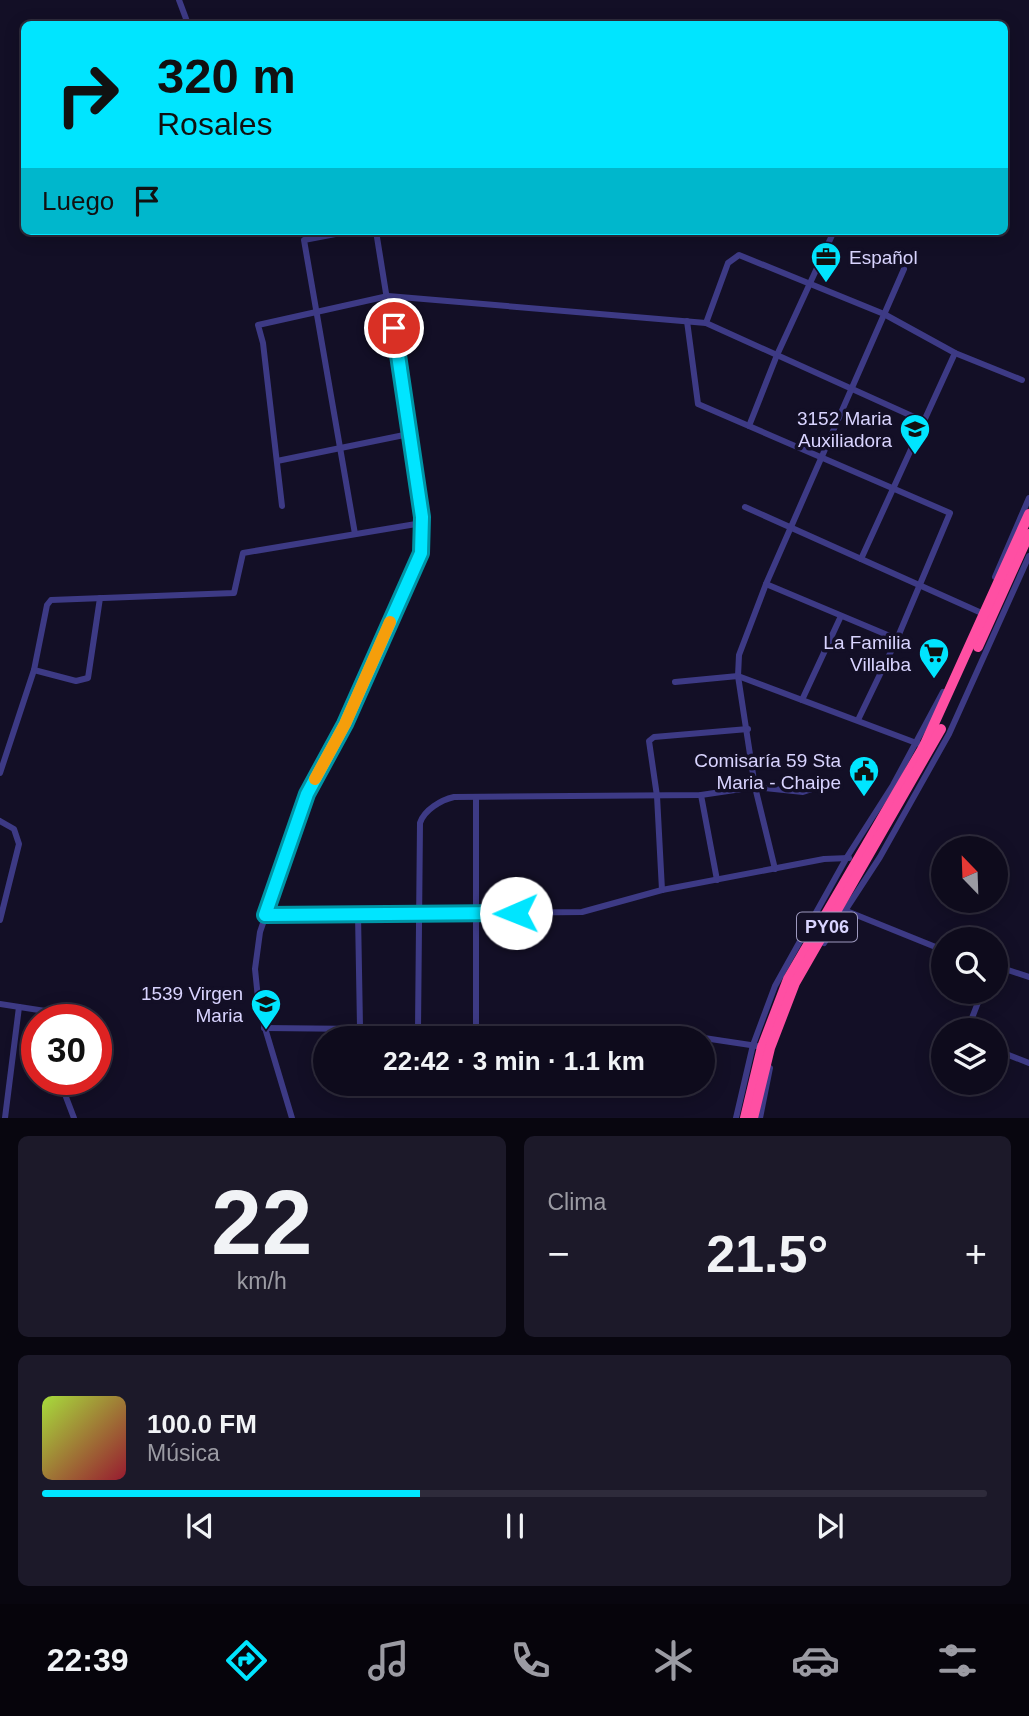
<!DOCTYPE html>
<html lang="es">
<head>
<meta charset="utf-8">
<style>
	:root { --surface:#0e0b1c; --page:#1c1929; --text:#f1f3f6; --muted:#9b9ba3; --line:#2e2b3b; --accent:#00e5ff }
	body { margin:0; font-family:Helvetica,sans-serif; background:var(--page); color:var(--text); height:100vh; display:flex; flex-direction:column; font-size:26px; white-space:nowrap }
	* { box-sizing:border-box; margin:0 }
	p { font-size:23px; color:var(--muted) }
	.icon { flex:none; width:38px; height:38px; fill:none; stroke:currentColor; stroke-width:2; stroke-linecap:round; stroke-linejoin:round }
	.map { position:relative; height:1118px; overflow:hidden }
	.side { display:flex; flex-direction:column; gap:18px; padding:18px; background:#08060f; flex:1 }
	.side>* { flex:none }
	.top-card { position:absolute; left:21px; top:21px; width:987px; height:214px; border-radius:10px; box-shadow:0 4px 18px #0003,0 0 0 2px var(--line); background:#00e5ff; color:#111; overflow:hidden }
	.needle { width:46px; rotate:337deg }
	.tools { position:absolute; left:931px; top:836px; display:grid; gap:14px }
	.tools a { display:grid; place-items:center; width:77px; height:77px; border-radius:50%; background:var(--surface); box-shadow:0 4px 18px #0003,0 0 0 2px var(--line); font-size:35px }
	.speed { position:absolute; left:21px; top:1004px; display:flex; gap:14px; font-size:35px; font-weight:700; text-align:center }
	.speed>* { display:grid; place-content:center; width:91px; height:91px; border-radius:50%; background:var(--surface); box-shadow:0 4px 18px #0003,0 0 0 2px var(--line); line-height:1 }
	.speed .limit { border:10px solid #d22; background:#fff; color:#111 }
	.pin { position:absolute; display:grid; place-items:center; width:60px; height:60px; color:#fff; margin:-30px; border:4px solid #fff; border-radius:50%; box-shadow:0 2px 7px #0007 }
	.me { position:absolute; width:77px; margin:-38px; rotate:269deg; stroke-linejoin:round; filter:drop-shadow(0 0 5px #0008) }
	.turn { display:flex; align-items:center; gap:24px; height:147px; padding:0 21px; font-size:32px }
	.turn .icon { width:91px; height:91px; stroke-width:2.5 }
	.turn b { display:block; font-size:49px; line-height:60px }
	.then { display:flex; align-items:center; height:66px; padding:0 21px; background:#0003; gap:14px; font-size:26px }
	.big { font-size:52px; font-weight:700; line-height:1.1 }
	.side .widget { flex:1; display:flex; flex-direction:column; justify-content:center; gap:10px; min-width:0; padding:0 24px; border-radius:10px; background:var(--page) }
	.side .dial { align-items:center; gap:0 }
	.dial b { font-size:91px; line-height:1 }
	.song { display:flex; align-items:center; gap:21px }
	.cover { width:84px; height:84px; border-radius:10px; background:linear-gradient(135deg,hsl(80 70% 55%),hsl(350 70% 35%)) }
	.played { height:7px; border-radius:4px; background:linear-gradient(90deg,var(--accent) 40%,var(--line) 40%) }
	.keys { display:flex; justify-content:space-around; direction:ltr }
	.heat { display:flex; justify-content:space-between; align-items:center; font-size:38px; direction:ltr }
	.side .tiles { flex:1; display:grid; gap:18px; grid-template-columns:1fr 1fr }
	.widget:last-child { grid-column:span 2 }
	.trip { position:absolute; left:313px; top:1026px; width:402px; height:70px; border-radius:35px; background:var(--surface); box-shadow:0 4px 18px #0003,0 0 0 2px var(--line); font-weight:700; line-height:70px; text-align:center }
	.tabs { display:flex; height:112px; justify-content:space-around; align-items:center; background:#06040b; color:var(--muted) }
	.tabs .icon { width:49px; height:49px }
	.tabs .selected { color:var(--accent) }
	.tabs b { font-size:32px; color:var(--text) }
	.map>svg:first-child { display:block }
	.lines { fill:none; stroke-linecap:round; stroke-linejoin:round }
	.street { stroke:#3d3a85; stroke-width:6 }
	.highway { stroke:#ff4fa3; stroke-width:10 }
	.route-casing { stroke:#0095a6; stroke-width:18 }
	.route { stroke:#00e5ff; stroke-width:12 }
	.slow { stroke:#f59e0b; stroke-width:12 }
	.labels { text-anchor:middle; dominant-baseline:central; stroke-width:7; stroke-linejoin:round; paint-order:stroke }
	.shield { fill:#130f26; stroke:#9e99be; stroke-width:2 }
	.shield-label { font-size:18px; font-weight:bold; fill:#d9d4ff }
	.poi-label { font-size:19px; fill:#d9d4ff; stroke:#130f26; text-anchor:end }
</style>
</head>
<body>
<div class="map">
<svg width="1029" height="1118" viewBox="0 0 1029 1118">
	<rect width="100%" height="100%" fill="#130f26"/>
	<g class="lines">
		<g class="street">
			<polyline points="179,0 188,24"/>
			<polyline points="351,231 304,240 355,534"/>
			<polyline points="687,321 698,404 950,513 897,639 858,720"/>
			<polyline points="706,323 728,263 739,255 884,314 955,353 1022,380"/>
			<polyline points="749,426 777,355 834,231"/>
			<polyline points="277,461 409,434"/>
			<polyline points="282,506 263,343 258,325 388,296 706,323 923,421"/>
			<polyline points="745,507 986,615"/>
			<polyline points="861,559 955,353"/>
			<polyline points="995,577 1029,498"/>
			<polyline points="766,584 897,639"/>
			<polyline points="34,670 76,681 88,678 100,598"/>
			<polyline points="675,682 738,676 919,744"/>
			<polyline points="802,700 841,616"/>
			<polyline points="0,773 34,670 47,605 51,600 234,593 243,553 422,523"/>
			<polyline points="701,795 717,880"/>
			<polyline points="476,797 476,1028"/>
			<polyline points="0,821 14,829 19,844 0,920"/>
			<polyline points="775,869 755,787 738,676 739,655 766,584 904,269"/>
			<polyline points="662,890 657,796 649,741 654,737 748,729"/>
			<polyline points="844,910 943,950"/>
			<polyline points="358,914 360,1027"/>
			<polyline points="265,915 582,912 662,890 824,859 849,858"/>
			<polyline points="824,943 880,857 949,734 1029,556"/>
			<polyline points="996,966 1029,977"/>
			<polyline points="0,1004 71,1015 76,1020"/>
			<polyline points="264,1028 658,1032 701,1038"/>
			<path d="M418,1029L420,823C424,810 441,800 454,797L701,795L755,787L803,792L833,782"/>
			<polyline points="967,1031 982,992"/>
			<polyline points="704,1038 757,1046"/>
			<polyline points="996,1050 1029,1063"/>
			<polyline points="70,1080 66,1097 74,1118"/>
			<polyline points="5,1118 19,1007"/>
			<polyline points="292,1118 259,1008 255,969 260,932 307,794 345,724 421,553 422,517 376,231"/>
			<polyline points="736,1118 753,1045 775,986 847,857 893,785 943,692"/>
			<polyline points="760,1118 770,1068"/>
		</g>
		<g class="highway">
			<polyline points="978,647 1029,534"/>
			<polyline points="745,1118 762,1047 788,979 924,746 1029,514"/>
			<polyline points="753,1118 770,1048 795,983 941,729"/>
		</g>
	</g>
	<g class="lines">
		<g class="route-casing">
			<polyline id="route" points="394,328 422,517 421,553 345,724 307,794 265,915 516,913"/>
		</g>
		<use href="#route" class="route"/>
		<polyline class="slow" points="315,779 345,724 390,622"/>
	</g>
	<defs>
		<g id="office-pin" transform="scale(1.575)"><path d="M0 17L-7.5 6A9.5 9.5 0 1 1 7.5 6Z" fill="#00e5ff" stroke="#130f26"/><path d="M-6-3h4V-5.5h4V-3h4V5H-6ZM-1-4.5V-3h2v-1.5ZM-6 0V1H6V0Z" fill="#111"/></g>
		<g id="school-pin" transform="scale(1.575)"><path d="M0 17L-7.5 6A9.5 9.5 0 1 1 7.5 6Z" fill="#00e5ff" stroke="#130f26"/><path d="M0-5L7-2L0 1L-7-2ZM-4 1L0 2.5L4 1V4Q0 6-4 4Z" fill="#111"/></g>
		<g id="supermarket-pin" transform="scale(1.575)"><path d="M0 17L-7.5 6A9.5 9.5 0 1 1 7.5 6Z" fill="#00e5ff" stroke="#130f26"/><path d="M-6-5.5h2.5l.6 2H6L4.5 2H-2.5L-4.4-4H-6ZM-1.5 3.2a1.3 1.3 0 1 0 .1 0ZM3 3.2a1.3 1.3 0 1 0 .1 0Z" fill="#111"/></g>
		<g id="civic-pin" transform="scale(1.575)"><path d="M0 17L-7.5 6A9.5 9.5 0 1 1 7.5 6Z" fill="#00e5ff" stroke="#130f26"/><path d="M-.6-6.5H3V-4.5H.6V-3L4-1V1h2V6H-6V1h2V-1L-.6-3ZM-1.2 2.5V6h2.4V2.5Z" fill="#111"/></g>
	</defs>
	<g fill-rule="evenodd">
		<use href="#office-pin" x="826" y="257"/>
		<use href="#school-pin" x="915" y="429"/>
		<use href="#supermarket-pin" x="934" y="653"/>
		<use href="#civic-pin" x="864" y="771"/>
		<use href="#school-pin" x="266" y="1004"/>
	</g>
	<g class="labels">
		<rect class="shield" x="797" y="912.5" width="60" height="29" rx="5"/>
		<g class="shield-label">
			<text x="827" y="927">PY06</text>
		</g>
		<g class="poi-label">
			<text x="849" y="257" text-anchor="start">Español</text>
			<text x="892" y="418">3152 Maria<tspan x="892" dy="22">Auxiliadora</tspan></text>
			<text x="911" y="642">La Familia<tspan x="911" dy="22">Villalba</tspan></text>
			<text x="841" y="760">Comisaría 59 Sta<tspan x="841" dy="22">Maria - Chaipe</tspan></text>
			<text x="243" y="993">1539 Virgen<tspan x="243" dy="22">Maria</tspan></text>
		</g>
	</g>
</svg>
<div class="tools">
<a><svg class="needle" viewBox="-14 -14 28 28"><path d="M0-13l5 13h-10z" fill="#e53935"/><path d="M0 13l5-13h-10z" fill="#9b9ba3"/></svg></a>
<a><svg class="icon" aria-label="search" viewBox="0 0 24 24"><circle cx="10" cy="10" r="6"/><path d="M15 15l6 6"/></svg></a>
<a><svg class="icon" aria-label="layers" viewBox="0 0 24 24"><path d="M12 4l9 5-9 5-9-5zM3 14l9 5 9-5"/></svg></a>
</div>
<div class="speed"><div class="limit">30</div></div>
<div class="pin" style="left:394px;top:328px;background:#d93025"><svg class="icon" aria-label="arrive" viewBox="0 0 24 24"><path d="M6 21V4h12l-3 4 3 4H6"/></svg></div>
<svg class="me" style="left:516px;top:913px" viewBox="-20 -20 40 40"><circle r="19" fill="#fff"/><path d="M0-13L10 11 0 6-10 11z" fill="#00e5ff"/></svg>
<div class="trip">22:42 · 3 min · 1.1 km</div>
<div class="top-card">
<div class="turn"><svg class="icon" aria-label="right" viewBox="0 0 24 24"><path d="M7 20v-9h11M14 6l5 5-5 5"/></svg><div><b>320 m</b>Rosales</div></div>
<div class="then">Luego<svg class="icon" aria-label="arrive" viewBox="0 0 24 24"><path d="M6 21V4h12l-3 4 3 4H6"/></svg></div>
</div>
</div>
<section class="side">
<div class="tiles">
<div class="widget dial"><b>22</b><p>km/h</p></div>
<div class="widget"><p>Clima</p>
<div class="heat"><a>−</a><b class="big">21.5°</b><a>+</a></div>
</div>
<div class="widget">
<div class="song"><i class="cover"></i><div><b>100.0 FM</b><p>Música</p></div></div>
<div class="played"></div>
<div class="keys"><svg class="icon" aria-label="previous" viewBox="0 0 24 24"><path d="M18 5L8 12l10 7zM5 5v14"/></svg><svg class="icon" aria-label="pause" viewBox="0 0 24 24"><path d="M8 5v14M16 5v14"/></svg><svg class="icon" aria-label="next" viewBox="0 0 24 24"><path d="M6 5l10 7-10 7zM19 5v14"/></svg></div>
</div>
</div>
</section>
<nav class="tabs">
<b>22:39</b>
<svg class="icon selected" aria-label="directions" viewBox="0 0 24 24"><path d="M12 3l9 9-9 9-9-9zM9 14v-3h6M13 9l2 2-2 2"/></svg>
<svg class="icon" aria-label="music" viewBox="0 0 24 24"><path d="M9 18V5l10-2v13"/><circle cx="6" cy="18" r="3"/><circle cx="16" cy="16" r="3"/></svg>
<svg class="icon" aria-label="phone" viewBox="0 0 24 24"><path d="M5 4h4l2 5-3 2q2 4 5 5l2-3 5 2v4C11 20 4 13 5 4z"/></svg>
<svg class="icon" aria-label="climate" viewBox="0 0 24 24"><path d="M12 3v18M4 7l16 10M4 17L20 7"/></svg>
<svg class="icon" aria-label="car" viewBox="0 0 24 24"><path d="M5 17H2v-5l4-1 3-4h7l3 4 3 1v5h-3M9 17h6M6 11h13"/><circle cx="7" cy="17" r="2"/><circle cx="17" cy="17" r="2"/></svg>
<svg class="icon" aria-label="filters" viewBox="0 0 24 24"><path d="M4 7h16M4 17h16"/><circle cx="9" cy="7" r="2"/><circle cx="15" cy="17" r="2"/></svg>
</nav>
</body>
</html>
